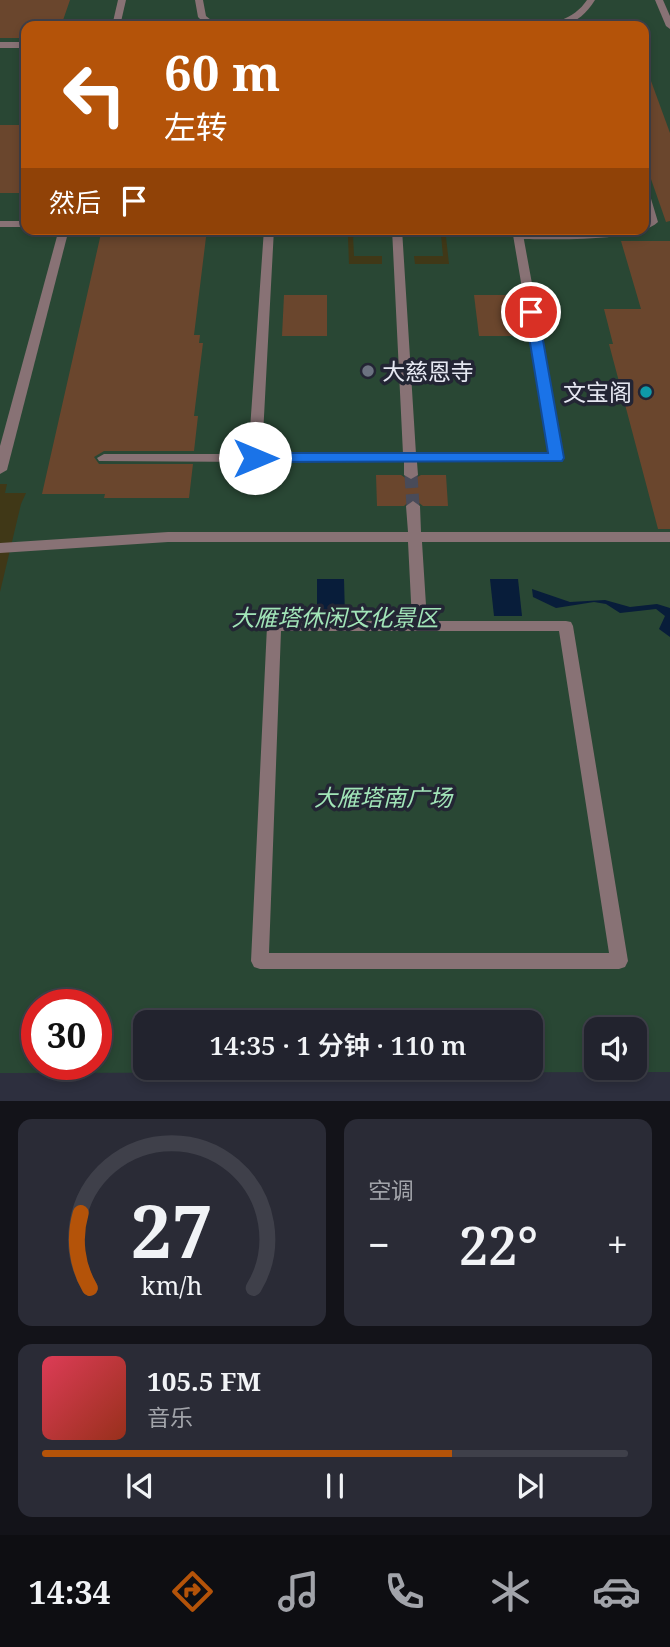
<!DOCTYPE html>
<html lang="zh">
<head>
<meta charset="utf-8">
<style>
	:root { --surface:#22232e; --page:#2a2b36; --text:#f1f3f6; --muted:#a2a4aa; --line:#3f404a; --accent:#b45309 }
	body { margin:0; font-family:"Noto Serif","Noto Sans SC",serif; background:var(--page); color:var(--text); height:100vh; display:flex; flex-direction:column; font-size:26px; white-space:nowrap }
	* { box-sizing:border-box; margin:0 }
	p { font-size:23px; color:var(--muted) }
	.icon { flex:none; width:38px; height:38px; fill:none; stroke:currentColor; stroke-width:2; stroke-linecap:round; stroke-linejoin:round }
	.map { position:relative; height:1101px; overflow:hidden }
	.drawer { display:flex; flex-direction:column; gap:18px; padding:18px; background:#131319; flex:1 }
	.drawer>* { flex:none }
	.banner { position:absolute; left:21px; top:21px; width:628px; height:214px; border-radius:14px; box-shadow:0 4px 10px #0003,0 0 0 2px var(--line); background:#b45309; color:#fff; overflow:hidden }
	.fabs { position:absolute; left:584px; top:1017px; display:grid; gap:14px }
	.fabs a { display:grid; place-items:center; width:63px; height:63px; border-radius:14px; background:var(--surface); box-shadow:0 4px 10px #0003,0 0 0 2px var(--line); font-size:35px }
	.speed { position:absolute; left:21px; top:989px; display:flex; gap:14px; font-size:35px; font-weight:700; text-align:center }
	.speed>* { display:grid; place-content:center; width:91px; height:91px; border-radius:50%; background:var(--surface); box-shadow:0 4px 10px #0003,0 0 0 2px var(--line); line-height:1 }
	.speed .limit { border:10px solid #d22; background:#fff; color:#111 }
	.pin { position:absolute; display:grid; place-items:center; width:60px; height:60px; color:#fff; margin:-30px; border:4px solid #fff; border-radius:50%; box-shadow:0 2px 7px #0007 }
	.me { position:absolute; width:77px; margin:-38px; rotate:90deg; stroke-linejoin:round; filter:drop-shadow(0 0 5px #0008) }
	.turn { display:flex; align-items:center; gap:24px; height:147px; padding:0 28px; font-size:32px }
	.turn .icon { width:91px; height:91px; stroke-width:2.5 }
	.turn b { display:block; font-size:49px; line-height:60px }
	.then { display:flex; align-items:center; height:66px; padding:0 28px; background:#0003; gap:14px; font-size:26px }
	.big { font-size:52px; font-weight:600; line-height:1.1 }
	.drawer .card { flex:1; display:flex; flex-direction:column; justify-content:center; gap:10px; min-width:0; padding:0 24px; border-radius:14px; background:var(--page) }
	.drawer .dial { align-items:center; gap:0 }
	.dial svg { height:182px; overflow:visible; fill:none; stroke:var(--line); stroke-width:7; stroke-linecap:round; text-anchor:middle }
	.dial text { fill:var(--text); stroke:none }
	.song { display:flex; align-items:center; gap:21px }
	.cover { width:84px; height:84px; border-radius:10px; background:linear-gradient(135deg,hsl(350 70% 55%),hsl(10 70% 35%)) }
	.played { height:7px; border-radius:4px; background:linear-gradient(90deg,var(--accent) 70%,var(--line) 70%) }
	.keys { display:flex; justify-content:space-around; direction:ltr }
	.heat { display:flex; justify-content:space-between; align-items:center; font-size:38px; direction:ltr }
	.drawer .tiles { flex:1; display:grid; gap:18px; grid-template-columns:1fr 1fr }
	.card:last-child { grid-column:span 2 }
	.trip { position:absolute; left:133px; top:1010px; width:410px; height:70px; border-radius:14px; background:var(--surface); box-shadow:0 4px 10px #0003,0 0 0 2px var(--line); font-weight:600; line-height:70px; text-align:center }
	.menu { display:flex; height:112px; justify-content:space-around; align-items:center; background:#0e0e12; color:var(--muted) }
	.menu .icon { width:49px; height:49px }
	.menu .current { color:var(--accent) }
	.menu b { font-size:32px; color:var(--text) }
	.map>svg:first-child { display:block }
	.green { fill:#294734; fill-rule:evenodd }
	.sand { fill:#403817 }
	.water { fill:#081d3a }
	.building { fill:#6a462d }
	.lines { fill:none; stroke-linecap:round; stroke-linejoin:round }
	.street-tunnel { stroke:#494b59; stroke-width:13; stroke-dasharray:13 6; stroke-linecap:butt }
	.lane { fill:#887275; fill-rule:evenodd }
	.street { fill:#887275; fill-rule:evenodd }
	.route { fill:#1a73e8; stroke:#114b97; stroke-width:2 }
	.worship-dot { fill:#6b7280; stroke:#232534; stroke-width:2.5 }
	.culture-dot { fill:#0f9aa8; stroke:#232534; stroke-width:2.5 }
	.labels { text-anchor:middle; dominant-baseline:central; stroke-width:7; stroke-linejoin:round; paint-order:stroke }
	.poi-label { font-size:23px; fill:#e5e7f1; stroke:#232534; text-anchor:start }
	.park-label { font-size:23px; font-style:italic; fill:#a1e5b8; stroke:#232534 }
</style>
</head>
<body>
<div class="map">
<svg width="670" height="1101" viewBox="0 0 670 1101">
	<rect width="100%" height="100%" fill="#2d2f3e"/>
	<path class="green" d="M0,0H670V1072L0,1073ZM26,26H644V229H26ZM37,1004H96V1064H37ZM145,1022H530V1068H145ZM597,1029H635V1068H597Z"/>
	<g class="sand">
		<polygon points="278,229 321,229 322,235 353,235 354,256 382,256 382,264 349,264 348,237 277,237"/>
		<polygon points="472,229 509,229 510,237 446,237 449,264 415,264 414,256 443,256 441,235 472,235"/>
		<polygon points="0,484 7,484 5,493 26,493 21,504 0,592"/>
	</g>
	<g class="water">
		<polygon points="317,579 344,579 345,616 317,616"/>
		<polygon points="490,579 518,579 522,616 494,616"/>
		<polygon points="532,589 570,602 605,600 630,607 657,604 670,608 670,637 659,629 665,616 656,609 620,613 606,604 594,602 556,608 533,597"/>
	</g>
	<g class="building">
		<polygon points="0,0 70,0 61,26 26,26 26,38 0,38"/>
		<polygon points="647,70 670,133 670,221 666,222 644,159 644,71"/>
		<rect x="0" y="125" width="26" height="68"/>
		<polygon points="102,229 207,229 194,335 200,335 199,343 203,343 194,416 198,416 194,451 104,451 94,457 99,464 193,464 189,498 104,498 105,494 42,494"/>
		<polygon points="621,241 670,241 670,529 658,529 609,344 613,344 604,309 641,309"/>
		<polygon points="284,295 327,295 327,336 282,336"/>
		<polygon points="474,295 517,295 523,336 479,336"/>
		<polygon points="376,475 401,475 410,481 421,475 446,475 448,506 423,506 413,498 404,506 377,506"/>
	</g>
	<g class="lines">
		<polyline class="street-tunnel" points="411,475 413,506"/>
		<g class="lane">
			<polygon points="195,0 203,0 206,16 211,20 282,22 286,25 206,25 198,17"/>
			<path d="M587,0H595C586,14 578,21 562,26L478,25L482,22C518,24 564,34 587,0Z"/>
			<rect x="0" y="42" width="26" height="6"/>
			<path d="M644,189L649,192L658,222C636,243 550,239 518,239L513,236L518,233L644,229V223L647,221L644,210Z"/>
			<rect x="0" y="221" width="26" height="6"/>
			<polygon points="104,454 255,454 262,458 255,462 99,461 97,458"/>
		</g>
		<g class="street">
			<polygon points="118,0 126,0 120,26 112,26"/>
			<polygon points="655,0 663,0 670,16 670,29 666,26"/>
			<polygon points="282,23 482,23 486,26 278,26"/>
			<polygon points="59,229 69,229 7,470 0,474 0,446"/>
			<polygon points="264,229 274,229 262,454 403,454 392,229 402,229 416,454 550,454 512,229 522,229 564,458 562,461 417,462 418,475 411,479 404,475 404,462 250,461 248,458"/>
			<path d="M413,501L420,506L421,532H670V542H422L427,621H566L571,622L573,626L628,961L625,967L619,969H260L254,967L251,961L267,626L269,622L274,621H412L408,542H168L0,553V543L168,532H408L406,506ZM281,631H559L609,953H269Z"/>
		</g>
	</g>
	<polygon class="route" points="531,308 538,312 564,458 562,461 255,462 248,458 255,453 548,453 525,312"/>
	<circle class="worship-dot" cx="368" cy="371" r="7"/>
	<circle class="culture-dot" cx="646" cy="392" r="7"/>
	<g class="labels">
		<g class="poi-label">
			<text x="382" y="371">大慈恩寺</text>
			<text x="632" y="392" text-anchor="end">文宝阁</text>
		</g>
		<g class="park-label">
			<text x="335" y="617">大雁塔休闲文化景区</text>
			<text x="383" y="797">大雁塔南广场</text>
		</g>
	</g>
</svg>
<div class="fabs">
<a><svg class="icon" aria-label="sound" viewBox="0 0 24 24"><path d="M4 9h4l5-4v14l-5-4H4zM17 9q2 3 0 6"/></svg></a>
</div>
<div class="speed"><div class="limit">30</div></div>
<div class="pin" style="left:531px;top:312px;background:#d93025"><svg class="icon" aria-label="arrive" viewBox="0 0 24 24"><path d="M6 21V4h12l-3 4 3 4H6"/></svg></div>
<svg class="me" style="left:255px;top:458px" viewBox="-20 -20 40 40"><circle r="19" fill="#fff"/><path d="M0-13L10 11 0 6-10 11z" fill="#1a73e8"/></svg>
<div class="trip">14:35 · 1 分钟 · 110 m</div>
<div class="banner">
<div class="turn"><svg class="icon" aria-label="left" viewBox="0 0 24 24"><path d="M17 20v-9H6M10 6l-5 5 5 5"/></svg><div><b>60 m</b>左转</div></div>
<div class="then">然后<svg class="icon" aria-label="arrive" viewBox="0 0 24 24"><path d="M6 21V4h12l-3 4 3 4H6"/></svg></div>
</div>
</div>
<section class="drawer">
<div class="tiles">
<div class="card dial"><svg viewBox="0 0 100 80">
<path d="M14 69A42 42 0 1 1 86 69"/>
<path d="M14 69A42 42 0 0 1 10 36" stroke="#b45309"/>
<text x="50" y="56" font-size="32" font-weight="700">27</text>
<text x="50" y="72" font-size="11">km/h</text>
</svg></div>
<div class="card"><p>空调</p>
<div class="heat"><a>−</a><b class="big">22°</b><a>+</a></div>
</div>
<div class="card">
<div class="song"><i class="cover"></i><div><b>105.5 FM</b><p>音乐</p></div></div>
<div class="played"></div>
<div class="keys"><svg class="icon" aria-label="previous" viewBox="0 0 24 24"><path d="M18 5L8 12l10 7zM5 5v14"/></svg><svg class="icon" aria-label="pause" viewBox="0 0 24 24"><path d="M8 5v14M16 5v14"/></svg><svg class="icon" aria-label="next" viewBox="0 0 24 24"><path d="M6 5l10 7-10 7zM19 5v14"/></svg></div>
</div>
</div>
</section>
<nav class="menu">
<b>14:34</b>
<svg class="icon current" aria-label="directions" viewBox="0 0 24 24"><path d="M12 3l9 9-9 9-9-9zM9 14v-3h6M13 9l2 2-2 2"/></svg>
<svg class="icon" aria-label="music" viewBox="0 0 24 24"><path d="M9 18V5l10-2v13"/><circle cx="6" cy="18" r="3"/><circle cx="16" cy="16" r="3"/></svg>
<svg class="icon" aria-label="phone" viewBox="0 0 24 24"><path d="M5 4h4l2 5-3 2q2 4 5 5l2-3 5 2v4C11 20 4 13 5 4z"/></svg>
<svg class="icon" aria-label="climate" viewBox="0 0 24 24"><path d="M12 3v18M4 7l16 10M4 17L20 7"/></svg>
<svg class="icon" aria-label="car" viewBox="0 0 24 24"><path d="M5 17H2v-5l4-1 3-4h7l3 4 3 1v5h-3M9 17h6M6 11h13"/><circle cx="7" cy="17" r="2"/><circle cx="17" cy="17" r="2"/></svg>
</nav>
</body>
</html>
